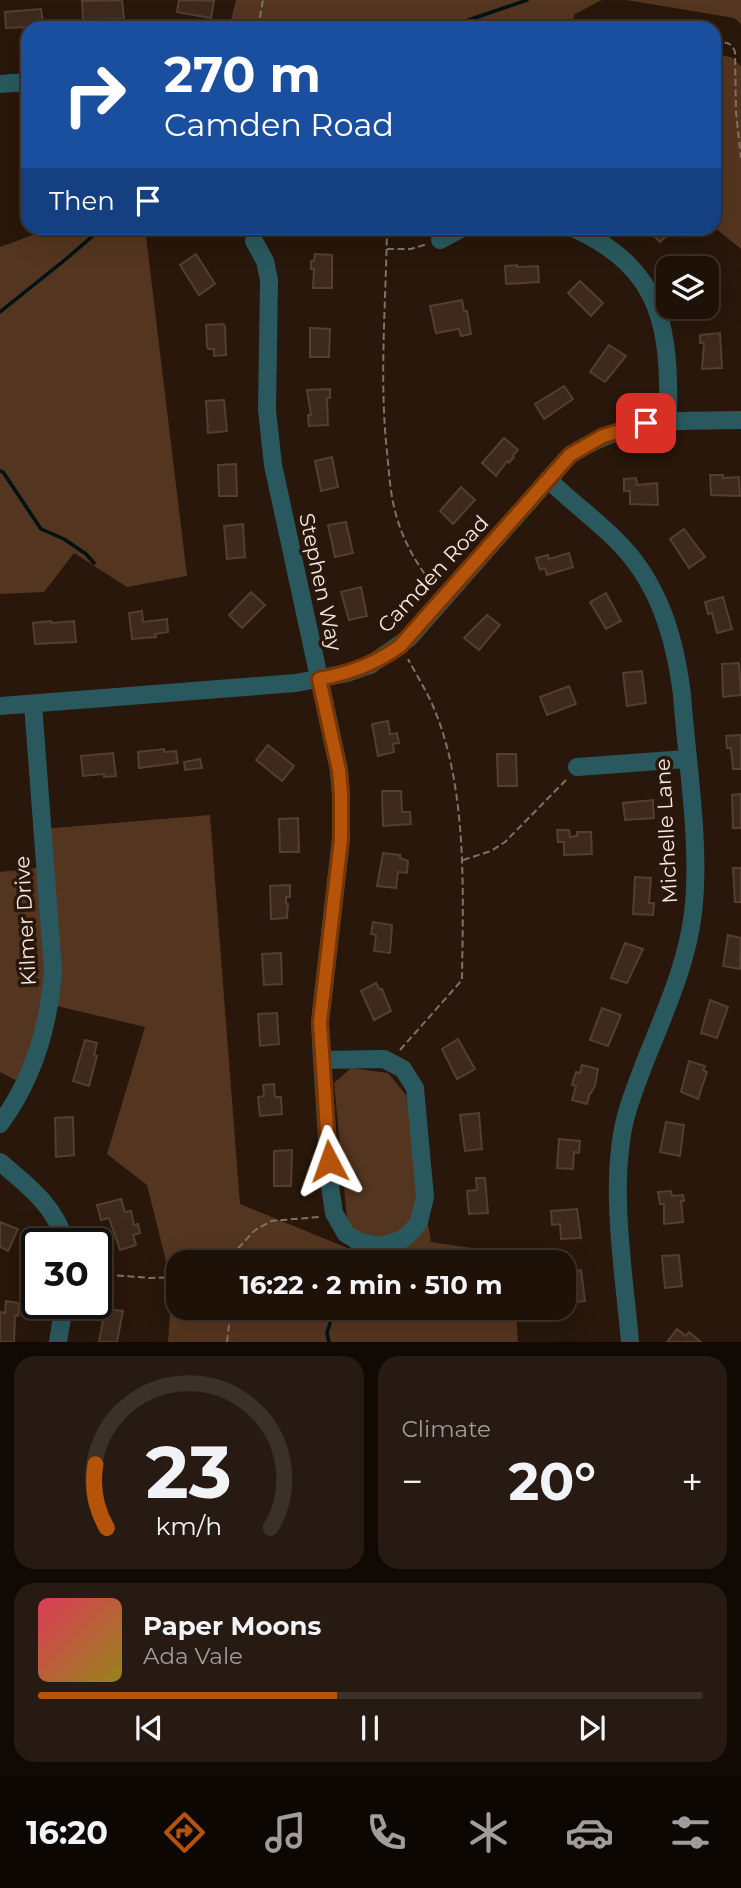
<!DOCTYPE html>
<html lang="en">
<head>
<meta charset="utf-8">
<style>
	:root { --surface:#1e1108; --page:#261a12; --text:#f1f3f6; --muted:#a19d9c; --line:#3c3129; --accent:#b45309 }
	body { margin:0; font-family:Montserrat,sans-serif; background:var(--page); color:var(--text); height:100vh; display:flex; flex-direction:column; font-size:26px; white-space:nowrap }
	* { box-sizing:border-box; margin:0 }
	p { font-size:23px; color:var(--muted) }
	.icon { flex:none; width:38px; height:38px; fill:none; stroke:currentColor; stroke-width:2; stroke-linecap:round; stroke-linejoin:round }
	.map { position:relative; height:1342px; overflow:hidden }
	.details { display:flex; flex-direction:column; gap:14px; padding:14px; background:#100904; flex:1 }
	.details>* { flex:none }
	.guide { position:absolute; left:21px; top:21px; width:700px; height:214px; border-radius:21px; box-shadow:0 7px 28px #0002,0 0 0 2px var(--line); background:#1a4fa0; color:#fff; overflow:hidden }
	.tools { position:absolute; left:656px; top:256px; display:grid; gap:14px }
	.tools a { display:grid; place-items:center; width:63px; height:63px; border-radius:14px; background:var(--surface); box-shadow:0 7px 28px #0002,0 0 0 2px var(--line); font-size:35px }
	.speed { position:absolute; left:21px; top:1228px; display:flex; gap:14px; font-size:35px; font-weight:700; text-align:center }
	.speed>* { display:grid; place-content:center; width:91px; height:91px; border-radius:50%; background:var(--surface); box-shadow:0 7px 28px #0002,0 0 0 2px var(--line); line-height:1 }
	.speed .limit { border:4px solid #111; border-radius:10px; background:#fff; color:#111 }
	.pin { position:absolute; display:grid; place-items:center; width:60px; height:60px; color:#fff; margin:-30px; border-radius:14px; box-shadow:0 4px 10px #0006 }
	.me { position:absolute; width:77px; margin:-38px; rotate:356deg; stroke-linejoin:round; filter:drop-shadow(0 0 5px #0008) }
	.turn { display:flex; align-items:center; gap:24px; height:147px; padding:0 28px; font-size:32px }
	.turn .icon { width:91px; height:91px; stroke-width:2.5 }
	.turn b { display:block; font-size:49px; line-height:60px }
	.then { display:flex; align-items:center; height:66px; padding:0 28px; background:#0003; gap:14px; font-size:26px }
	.big { font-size:52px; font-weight:700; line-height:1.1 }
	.details .card { flex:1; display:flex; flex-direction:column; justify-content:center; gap:10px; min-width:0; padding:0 24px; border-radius:21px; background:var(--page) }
	.details .dial { align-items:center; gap:0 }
	.dial svg { height:182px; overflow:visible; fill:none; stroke:var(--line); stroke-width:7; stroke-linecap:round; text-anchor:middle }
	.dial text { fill:var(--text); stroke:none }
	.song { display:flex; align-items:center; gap:21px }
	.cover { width:84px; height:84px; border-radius:10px; background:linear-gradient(135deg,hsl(350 70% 55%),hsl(50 70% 35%)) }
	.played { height:7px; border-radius:4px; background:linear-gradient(90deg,var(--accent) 45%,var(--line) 45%) }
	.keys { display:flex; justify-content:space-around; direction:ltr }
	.heat { display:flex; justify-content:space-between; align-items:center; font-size:38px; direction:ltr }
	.details .tiles { flex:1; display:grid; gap:14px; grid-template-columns:1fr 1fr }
	.card:last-child { grid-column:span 2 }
	.trip { position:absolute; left:166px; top:1250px; width:410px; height:70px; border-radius:21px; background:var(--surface); box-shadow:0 7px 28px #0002,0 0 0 2px var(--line); font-weight:700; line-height:70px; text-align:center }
	.tab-bar { display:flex; height:112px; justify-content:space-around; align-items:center; background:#0c0703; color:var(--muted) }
	.tab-bar .icon { width:49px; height:49px }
	.tab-bar .current { color:var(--accent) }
	.tab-bar b { font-size:32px; color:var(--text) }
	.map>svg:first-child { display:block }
	.green { fill:#54351f }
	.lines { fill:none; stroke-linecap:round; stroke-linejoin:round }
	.stream { stroke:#001215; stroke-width:3.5 }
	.building { fill:#3e2a1d; stroke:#533e30; stroke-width:2 }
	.path { stroke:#807166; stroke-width:2; stroke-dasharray:7 3.5; stroke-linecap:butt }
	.minor { stroke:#29595e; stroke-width:18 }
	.route-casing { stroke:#753606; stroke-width:18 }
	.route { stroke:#b45309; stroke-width:12 }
	.labels { text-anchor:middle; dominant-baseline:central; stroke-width:7; stroke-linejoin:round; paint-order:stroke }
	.street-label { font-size:21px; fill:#f6e9e1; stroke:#28170a }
</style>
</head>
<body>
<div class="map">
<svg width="741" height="1342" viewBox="0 0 741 1342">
	<rect width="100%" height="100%" fill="#28170a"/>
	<g class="green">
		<polygon points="236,0 602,0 575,14 570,28 229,28"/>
		<polygon points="626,0 741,0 741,24 734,18"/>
		<polygon points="714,54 731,57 741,66 741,249 714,227"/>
		<polygon points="52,228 145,228 187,576 127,587 74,553 44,592 0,594 0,247"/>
		<polygon points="210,815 240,1204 350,1249 334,1083 351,1068 388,1073 406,1095 431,1242 512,1254 512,1262 178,1262 178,1307 516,1307 518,1342 168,1342 172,1285 147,1185 107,1154 145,1027 53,1005 27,1086 0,1072 0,872 46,867 43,829"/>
	</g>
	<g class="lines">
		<g class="stream">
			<polyline points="445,28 527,0"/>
			<polyline points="0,312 66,259 102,228"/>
			<polyline points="0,471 3,472 41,529 64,539 86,554 94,563"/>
			<polyline points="347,1262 347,1261"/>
			<polyline points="329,1342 327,1333 335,1307"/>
		</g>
	</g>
	<g class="building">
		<polygon points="122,0 124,19 83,20 82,1"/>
		<polygon points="179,0 214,1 211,18 177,12"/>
		<polygon points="41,9 43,23 30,24 31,27 6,28 5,12"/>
		<polygon points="647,228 671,228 673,229 660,242"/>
		<polygon points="196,254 215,284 199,295 180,265"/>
		<polygon points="315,254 332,255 332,288 313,288 314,269 311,269 311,261 314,261"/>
		<polygon points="517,265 517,267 538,266 539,282 506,284 505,266"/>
		<polygon points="580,281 603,303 591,316 568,293"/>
		<polygon points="462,300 464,311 467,311 471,334 461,336 459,329 436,333 430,306"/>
		<polygon points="223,324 225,326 226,355 214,356 214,349 208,349 207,346 206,325"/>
		<polygon points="310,328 330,329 329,357 310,357"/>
		<polygon points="720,333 722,368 702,369 704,343 700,343 700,335"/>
		<polygon points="609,345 626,356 605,382 590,372"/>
		<polygon points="564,386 573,399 544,419 535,404"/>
		<polygon points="330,389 330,398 327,398 328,425 309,426 308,415 311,415 307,390"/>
		<polygon points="224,400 227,431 208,433 206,401"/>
		<polygon points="504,438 518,450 513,455 514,457 509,463 507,461 496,476 482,463"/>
		<polygon points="332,457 338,487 321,491 315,461"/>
		<polygon points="236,464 237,496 219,496 218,465"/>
		<polygon points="710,475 723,475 723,478 739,477 740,496 711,495"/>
		<polygon points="636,478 637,485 657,483 658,505 630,504 630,491 624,491 624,479"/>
		<polygon points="461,487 475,500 453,524 440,511"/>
		<polygon points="346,522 353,553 335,557 328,525"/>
		<polygon points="243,524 245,557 227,559 224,526"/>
		<polygon points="684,529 705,557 689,568 670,539"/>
		<polygon points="569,553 573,567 547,575 545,568 540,570 536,558 548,555 549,559"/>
		<polygon points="361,587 367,616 349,620 341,592"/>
		<polygon points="251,592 265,605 242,628 229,615"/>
		<polygon points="606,593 621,621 606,629 590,602"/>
		<polygon points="723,597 732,629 717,633 712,613 708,614 705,602"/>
		<polygon points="142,611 143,622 167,619 168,632 155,634 156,637 132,639 129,613"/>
		<polygon points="487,615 500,625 479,650 464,638"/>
		<polygon points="51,621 52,623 74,621 76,642 35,644 33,623"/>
		<polygon points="739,663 741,695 723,697 722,664"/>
		<polygon points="642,671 646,703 627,706 623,673"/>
		<polygon points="569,686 576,704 547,715 540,697"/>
		<polygon points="388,721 390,734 397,733 399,743 393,744 394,752 378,756 372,724"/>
		<polygon points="741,735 741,769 733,769 731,748 727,748 726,736"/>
		<polygon points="268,745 294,766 282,781 256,760"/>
		<polygon points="164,749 164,752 176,751 178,763 139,768 138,752"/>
		<polygon points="113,753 116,776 104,777 104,774 83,776 81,756"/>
		<polygon points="497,754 516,754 517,786 498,786"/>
		<polygon points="200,759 202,768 185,770 184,762"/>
		<polygon points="382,791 401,791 402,812 410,812 411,824 383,826"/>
		<polygon points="741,794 741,828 733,828 732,795"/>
		<polygon points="653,800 654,818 625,820 623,803"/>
		<polygon points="298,818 299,852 280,852 279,819"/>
		<polygon points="557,830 569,830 570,837 577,836 577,832 591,832 592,854 564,855 564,842 558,842"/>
		<polygon points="383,853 400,855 400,858 408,861 407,873 398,872 396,888 377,886"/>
		<polygon points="733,868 741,868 741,902 735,902"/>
		<polygon points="635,877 651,878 649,903 654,903 653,915 633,914"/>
		<polygon points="290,885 290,897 286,897 286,904 288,904 287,918 271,919 270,886"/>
		<polygon points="373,922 392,925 390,953 374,951 376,935 371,934"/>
		<polygon points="728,935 741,938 740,969 723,966"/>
		<polygon points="625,943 643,949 627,983 611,978"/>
		<polygon points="281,953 282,984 264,985 262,954"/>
		<polygon points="376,983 380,990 382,989 391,1011 374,1020 361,991"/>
		<polygon points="710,1000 728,1007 717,1038 701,1033"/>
		<polygon points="602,1008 621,1015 608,1046 590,1040"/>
		<polygon points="277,1013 279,1044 260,1046 258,1014"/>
		<polygon points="458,1039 475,1069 457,1079 442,1049"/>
		<polygon points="85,1040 97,1043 94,1055 97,1056 89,1086 73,1081"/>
		<polygon points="689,1061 705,1066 703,1070 707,1072 698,1099 681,1092"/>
		<polygon points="582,1065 598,1069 595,1086 591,1093 590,1093 587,1104 572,1100 576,1086 572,1085 576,1072 580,1073"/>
		<polygon points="274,1084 275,1097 281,1097 282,1114 260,1116 258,1097 264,1096 263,1085"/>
		<polygon points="479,1113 482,1149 465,1151 460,1115"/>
		<polygon points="73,1117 74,1155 56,1157 55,1118"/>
		<polygon points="666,1122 684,1125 680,1156 660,1152"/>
		<polygon points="559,1139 580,1141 579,1153 574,1152 573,1169 557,1168"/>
		<polygon points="292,1150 291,1186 274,1186 274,1151"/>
		<polygon points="476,1178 485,1178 488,1213 469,1214 467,1191 477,1190"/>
		<polygon points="671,1191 672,1196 683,1195 684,1201 681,1201 683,1222 664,1224 664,1204 660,1204 658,1192"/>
		<polygon points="121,1199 125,1212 131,1211 134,1225 138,1224 140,1233 133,1235 136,1245 120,1250 109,1218 101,1220 97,1205"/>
		<polygon points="577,1209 581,1238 561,1239 560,1224 552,1225 551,1211"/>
		<polygon points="0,1222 18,1229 8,1251 0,1247"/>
		<polygon points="679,1255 682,1286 665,1288 662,1256"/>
		<polygon points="581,1270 585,1301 567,1303 564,1272"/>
		<polygon points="6,1301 19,1303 18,1316 15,1315 14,1342 0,1342 0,1312 5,1313"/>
		<polygon points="103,1309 123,1311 117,1342 99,1342 103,1320 102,1319"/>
		<polygon points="677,1329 686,1336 689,1332 701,1342 667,1342"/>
	</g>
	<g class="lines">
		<g class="path">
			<polyline points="258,28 263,0"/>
			<path d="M714,43C725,42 731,41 735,52L736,113L741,158"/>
			<path d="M387,228C386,303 379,378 387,452C389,472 390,492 395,511C402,539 416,564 434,586"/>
			<polyline points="387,249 411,249 427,244"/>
			<polyline points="463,860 491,851 505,842 567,779"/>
			<path d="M400,1050L462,980C463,893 468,788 433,706C426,690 416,674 408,659"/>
			<polyline points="231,1256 254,1231 271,1221 319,1217"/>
			<polyline points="221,1262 231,1256 233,1262"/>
			<polyline points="96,1274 150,1278 178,1277"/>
			<polyline points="227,1342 231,1307"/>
		</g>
		<g class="minor">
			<polyline points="0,84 28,82"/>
			<path d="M573,228C664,269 670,330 668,421"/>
			<polyline points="440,240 462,228"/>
			<polyline points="254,241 265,261 269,280 267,410 273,465 339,770 341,795 341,839 320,1022 322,1060 330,1186 334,1213 346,1234 360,1242 380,1246 403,1239 412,1231 419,1222 425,1197 415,1088 403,1069 384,1059 322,1060"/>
			<path d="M548,479C570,501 595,519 616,540C659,582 675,638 682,695C687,764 701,845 693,913C685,981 648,1044 628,1109C607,1177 624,1271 630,1342"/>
			<path d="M0,706L296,683L347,673L370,665L409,638L570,455C630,417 674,421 741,420"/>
			<polyline points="577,767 686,759"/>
			<path d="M0,1124C34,1078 49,1027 53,970L33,704"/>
			<path d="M0,1162C29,1186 56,1207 66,1244"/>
			<polyline points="58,1342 64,1304"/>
		</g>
	</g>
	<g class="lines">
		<g class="route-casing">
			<path id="route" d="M329,1161L320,1022L341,839V795L339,770L319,679C350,673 375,664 400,646L570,455L603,436L646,423"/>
		</g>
		<use href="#route" class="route"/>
	</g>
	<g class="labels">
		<g class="street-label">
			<text transform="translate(433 574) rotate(-47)">Camden Road</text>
			<text transform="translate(321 582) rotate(78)">Stephen Way</text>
			<text transform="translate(666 831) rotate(-93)">Michelle Lane</text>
			<text transform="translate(25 921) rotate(-93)">Kilmer Drive</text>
		</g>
	</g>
</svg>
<div class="tools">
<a><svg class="icon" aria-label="layers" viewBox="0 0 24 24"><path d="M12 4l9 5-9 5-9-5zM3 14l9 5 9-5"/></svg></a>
</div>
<div class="speed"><div class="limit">30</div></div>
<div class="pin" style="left:646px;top:423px;background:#d93025"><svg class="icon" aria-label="arrive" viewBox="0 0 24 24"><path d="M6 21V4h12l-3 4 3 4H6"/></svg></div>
<svg class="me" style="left:329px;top:1161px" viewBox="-20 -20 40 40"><path d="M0-17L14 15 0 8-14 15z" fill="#b45309" stroke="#fff" stroke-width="4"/></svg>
<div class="trip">16:22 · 2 min · 510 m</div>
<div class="guide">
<div class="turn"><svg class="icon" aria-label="right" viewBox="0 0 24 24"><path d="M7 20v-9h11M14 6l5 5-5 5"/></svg><div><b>270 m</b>Camden Road</div></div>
<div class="then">Then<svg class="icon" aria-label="arrive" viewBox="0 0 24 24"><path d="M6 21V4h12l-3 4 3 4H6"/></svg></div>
</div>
</div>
<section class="details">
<div class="tiles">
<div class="card dial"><svg viewBox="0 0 100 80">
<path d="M14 69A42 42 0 1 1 86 69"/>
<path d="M14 69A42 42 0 0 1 9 41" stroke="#b45309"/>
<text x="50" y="56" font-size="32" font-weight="700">23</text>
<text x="50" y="72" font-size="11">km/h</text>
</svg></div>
<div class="card"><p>Climate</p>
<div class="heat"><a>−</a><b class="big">20°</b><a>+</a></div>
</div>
<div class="card">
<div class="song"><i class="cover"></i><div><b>Paper Moons</b><p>Ada Vale</p></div></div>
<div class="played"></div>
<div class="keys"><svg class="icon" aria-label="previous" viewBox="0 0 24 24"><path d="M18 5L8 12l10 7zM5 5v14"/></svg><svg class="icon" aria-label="pause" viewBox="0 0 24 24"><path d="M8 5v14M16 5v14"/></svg><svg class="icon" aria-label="next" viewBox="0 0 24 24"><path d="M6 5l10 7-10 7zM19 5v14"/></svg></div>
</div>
</div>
</section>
<nav class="tab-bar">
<b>16:20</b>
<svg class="icon current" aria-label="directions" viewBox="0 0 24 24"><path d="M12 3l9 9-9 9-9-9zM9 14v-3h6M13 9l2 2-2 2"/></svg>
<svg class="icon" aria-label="music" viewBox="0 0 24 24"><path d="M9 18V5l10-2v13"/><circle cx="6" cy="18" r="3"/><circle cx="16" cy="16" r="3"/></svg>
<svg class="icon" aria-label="phone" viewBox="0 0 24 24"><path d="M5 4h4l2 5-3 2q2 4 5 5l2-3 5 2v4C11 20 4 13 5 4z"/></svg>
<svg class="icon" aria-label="climate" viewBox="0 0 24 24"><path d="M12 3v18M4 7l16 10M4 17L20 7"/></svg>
<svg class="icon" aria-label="car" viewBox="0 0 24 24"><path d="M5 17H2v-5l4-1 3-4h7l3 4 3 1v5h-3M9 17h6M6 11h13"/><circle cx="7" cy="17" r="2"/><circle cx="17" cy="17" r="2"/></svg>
<svg class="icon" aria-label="filters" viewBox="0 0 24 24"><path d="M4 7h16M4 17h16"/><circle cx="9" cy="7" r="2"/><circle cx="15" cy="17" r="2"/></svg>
</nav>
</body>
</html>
